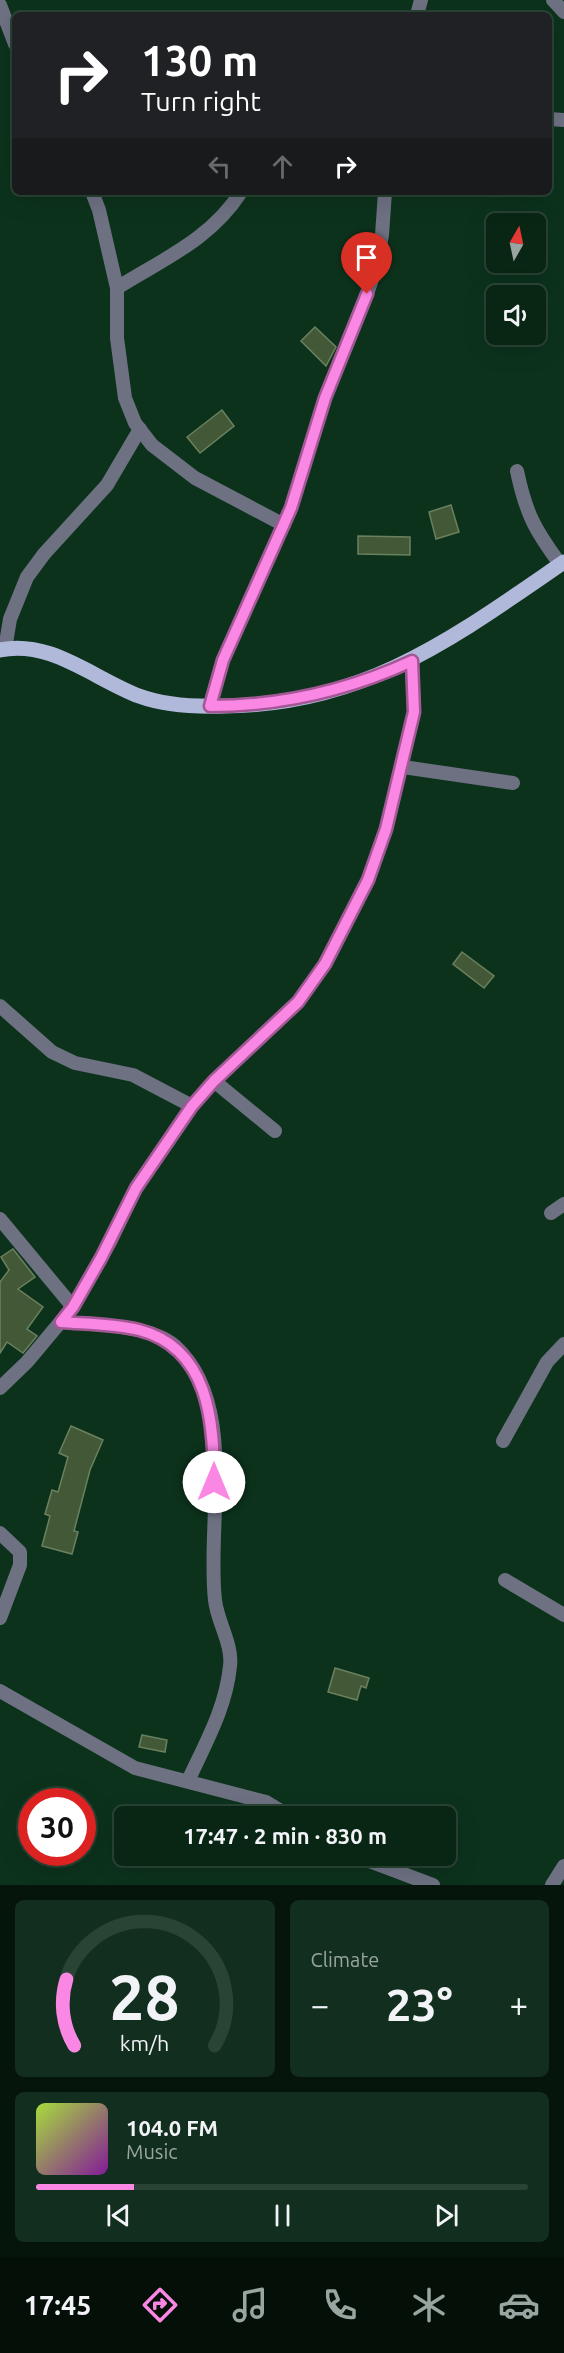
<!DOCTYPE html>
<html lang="en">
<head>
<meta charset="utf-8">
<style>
	:root { --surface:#092615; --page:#122e1e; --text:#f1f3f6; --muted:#99a5a0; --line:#294334; --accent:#fb87e5 }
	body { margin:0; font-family:Ubuntu,sans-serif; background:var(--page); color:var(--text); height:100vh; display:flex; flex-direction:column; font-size:22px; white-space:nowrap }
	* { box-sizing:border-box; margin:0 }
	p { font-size:20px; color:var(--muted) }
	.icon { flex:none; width:33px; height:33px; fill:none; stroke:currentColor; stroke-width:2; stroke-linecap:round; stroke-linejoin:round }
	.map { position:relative; height:1885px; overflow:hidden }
	.details { display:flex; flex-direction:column; gap:15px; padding:15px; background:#05150c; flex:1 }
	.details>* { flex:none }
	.top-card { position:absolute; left:12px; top:12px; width:540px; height:183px; border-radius:9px; box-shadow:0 6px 24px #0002,0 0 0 2px var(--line); background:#202124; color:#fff; overflow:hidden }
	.needle { width:39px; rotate:9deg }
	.buttons { position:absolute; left:486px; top:213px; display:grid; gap:12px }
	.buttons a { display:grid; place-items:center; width:60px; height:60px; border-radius:9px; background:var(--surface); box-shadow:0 6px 24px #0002,0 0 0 2px var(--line); font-size:30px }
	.speed { position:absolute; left:18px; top:1788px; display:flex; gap:12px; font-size:30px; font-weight:700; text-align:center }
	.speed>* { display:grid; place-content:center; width:78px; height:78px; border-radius:50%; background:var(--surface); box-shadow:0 6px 24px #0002,0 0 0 2px var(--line); line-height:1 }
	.speed .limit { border:9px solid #d22; background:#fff; color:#111 }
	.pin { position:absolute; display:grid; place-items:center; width:51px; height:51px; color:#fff; margin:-62px -26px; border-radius:50% 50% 50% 0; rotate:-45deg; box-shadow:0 0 6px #0007 }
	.pin .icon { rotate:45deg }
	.me { position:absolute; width:66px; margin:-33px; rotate:0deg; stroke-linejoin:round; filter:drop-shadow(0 0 4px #0008) }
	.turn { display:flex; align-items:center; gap:21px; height:126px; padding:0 30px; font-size:27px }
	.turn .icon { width:78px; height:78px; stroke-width:2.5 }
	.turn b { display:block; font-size:42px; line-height:51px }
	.lanes { display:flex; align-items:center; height:57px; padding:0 30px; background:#0003; justify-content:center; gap:30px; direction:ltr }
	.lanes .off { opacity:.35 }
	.big { font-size:45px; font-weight:600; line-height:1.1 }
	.details .tile { flex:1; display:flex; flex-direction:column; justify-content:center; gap:9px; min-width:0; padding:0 21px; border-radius:9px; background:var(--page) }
	.details .dial { align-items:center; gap:0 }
	.dial svg { height:156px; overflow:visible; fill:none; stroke:var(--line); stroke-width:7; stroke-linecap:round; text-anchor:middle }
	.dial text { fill:var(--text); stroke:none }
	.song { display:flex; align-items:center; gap:18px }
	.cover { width:72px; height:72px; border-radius:9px; background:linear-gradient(135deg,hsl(80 70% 55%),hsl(290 70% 35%)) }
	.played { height:6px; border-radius:3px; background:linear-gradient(90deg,var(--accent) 20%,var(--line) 20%) }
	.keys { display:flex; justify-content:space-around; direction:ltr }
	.heat { display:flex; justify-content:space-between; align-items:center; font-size:33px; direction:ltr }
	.details .tiles { flex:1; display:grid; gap:15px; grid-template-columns:1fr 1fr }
	.tile:last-child { grid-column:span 2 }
	.trip { position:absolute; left:114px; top:1806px; width:342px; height:60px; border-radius:9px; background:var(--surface); box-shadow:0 6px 24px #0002,0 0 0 2px var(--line); font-weight:600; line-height:60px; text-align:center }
	.menu { display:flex; height:96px; justify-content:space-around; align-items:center; background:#040f08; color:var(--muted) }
	.menu .icon { width:42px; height:42px }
	.menu .selected { color:var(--accent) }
	.menu b { font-size:27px; color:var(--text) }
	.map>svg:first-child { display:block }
	.building { fill:#435837; stroke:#6a815e; stroke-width:1.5 }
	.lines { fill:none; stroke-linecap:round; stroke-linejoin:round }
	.minor { stroke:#6d7182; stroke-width:14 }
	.major { stroke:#b1b9db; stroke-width:15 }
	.route-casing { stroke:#a35895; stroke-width:15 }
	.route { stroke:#fb87e5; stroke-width:10 }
</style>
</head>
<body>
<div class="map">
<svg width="564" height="1885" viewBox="0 0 564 1885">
	<rect width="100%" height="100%" fill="#0c321c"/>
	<g class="building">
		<polygon points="315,327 336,347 326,366 301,341"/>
		<polygon points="222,410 234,426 200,453 187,437"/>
		<polygon points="451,505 459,532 436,539 429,512"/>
		<polygon points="358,536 410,537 410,555 358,554"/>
		<polygon points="462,952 494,976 484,988 453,964"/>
		<polygon points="13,1249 35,1277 18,1289 43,1307 27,1329 37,1336 23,1353 7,1342 0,1353 0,1282 9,1270 1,1257"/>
		<polygon points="71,1426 103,1440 90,1470 74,1531 78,1532 72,1554 42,1546 50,1516 45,1514 52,1490 58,1492 68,1457 59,1453"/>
		<polygon points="335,1668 369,1678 366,1688 361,1686 357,1700 328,1692"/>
		<polygon points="142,1735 167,1740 165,1752 139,1747"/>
	</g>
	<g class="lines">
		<g class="minor">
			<polyline points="553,0 564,12"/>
			<polyline points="0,5 15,44"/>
			<polyline points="417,15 421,0"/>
			<polyline points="549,119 564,120"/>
			<polyline points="92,192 99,210 117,288 117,338 125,398 135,423 152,445 195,478 284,525"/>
			<path d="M117,288C163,259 210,240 241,192"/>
			<path d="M517,471C526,514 535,530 560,564"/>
			<polyline points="5,649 10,619 27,577 44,554 107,485 140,429"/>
			<polyline points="210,706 223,660 291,508 325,398 367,294 376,267 382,235 385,192"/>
			<polyline points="403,767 513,783"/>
			<polyline points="0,1006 52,1052 75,1063 133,1075 192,1106"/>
			<polyline points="214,1081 275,1131"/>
			<polyline points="551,1213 564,1204"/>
			<polyline points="0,1219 73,1307"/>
			<path d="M61,1322C92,1324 151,1325 175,1346C239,1404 206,1524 215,1600C217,1621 233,1645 230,1666C226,1708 205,1744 188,1781"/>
			<polyline points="0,1388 27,1362 73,1307 110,1242 136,1188 192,1106 214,1081 298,1002 325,964 368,880 386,829 414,712 412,661"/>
			<polyline points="503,1441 547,1362 564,1344"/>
			<polyline points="0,1533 20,1552 20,1565 0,1618"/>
			<polyline points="505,1580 564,1615"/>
			<polyline points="0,1691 135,1768 266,1802 289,1816"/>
			<polyline points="356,1856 433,1885"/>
			<polyline points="552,1885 564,1866"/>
		</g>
		<path class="major" d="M0,650C50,639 94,679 139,696C166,706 196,707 224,706C365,705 453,638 564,562"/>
	</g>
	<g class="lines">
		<g class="route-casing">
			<path id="route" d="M214,1482C214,1422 209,1348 139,1330C114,1324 87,1324 61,1322L73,1307L101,1258L136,1188L192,1106L214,1081L298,1002L325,964L368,880L386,829L414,712L412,661C347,691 281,706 210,706L223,660L291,508L325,398L367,294"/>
		</g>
		<use href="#route" class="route"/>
	</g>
</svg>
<div class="buttons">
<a><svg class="needle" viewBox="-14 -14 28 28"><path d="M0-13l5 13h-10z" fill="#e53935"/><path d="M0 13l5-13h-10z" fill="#99a5a0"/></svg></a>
<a><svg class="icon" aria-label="sound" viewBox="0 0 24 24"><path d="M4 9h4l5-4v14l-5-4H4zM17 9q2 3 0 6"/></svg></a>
</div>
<div class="speed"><div class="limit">30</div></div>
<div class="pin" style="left:367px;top:294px;background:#d93025"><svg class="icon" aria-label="arrive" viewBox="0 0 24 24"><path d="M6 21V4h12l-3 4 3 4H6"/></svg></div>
<svg class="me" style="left:214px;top:1482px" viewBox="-20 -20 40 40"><circle r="19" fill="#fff"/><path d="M0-13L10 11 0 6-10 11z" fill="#fb87e5"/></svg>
<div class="trip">17:47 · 2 min · 830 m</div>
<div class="top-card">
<div class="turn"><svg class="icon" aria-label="right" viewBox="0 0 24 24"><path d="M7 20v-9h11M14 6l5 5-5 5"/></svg><div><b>130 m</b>Turn right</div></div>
<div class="lanes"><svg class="icon off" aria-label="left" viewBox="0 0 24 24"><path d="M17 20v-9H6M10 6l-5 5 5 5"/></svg><svg class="icon off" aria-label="ahead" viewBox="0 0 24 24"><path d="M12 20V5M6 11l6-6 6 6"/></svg><svg class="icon" aria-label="right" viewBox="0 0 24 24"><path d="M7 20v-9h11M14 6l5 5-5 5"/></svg></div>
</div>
</div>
<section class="details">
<div class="tiles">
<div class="tile dial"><svg viewBox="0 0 100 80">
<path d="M14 69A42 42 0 1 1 86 69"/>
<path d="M14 69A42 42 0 0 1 10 35" stroke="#fb87e5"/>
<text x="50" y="56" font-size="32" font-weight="700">28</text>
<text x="50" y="72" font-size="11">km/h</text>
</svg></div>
<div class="tile"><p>Climate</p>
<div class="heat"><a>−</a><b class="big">23°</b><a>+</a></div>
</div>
<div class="tile">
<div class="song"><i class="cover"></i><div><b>104.0 FM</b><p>Music</p></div></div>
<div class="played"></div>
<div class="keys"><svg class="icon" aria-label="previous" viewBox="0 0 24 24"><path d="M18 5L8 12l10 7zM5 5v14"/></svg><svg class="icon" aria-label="pause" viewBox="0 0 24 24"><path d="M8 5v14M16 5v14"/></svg><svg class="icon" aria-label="next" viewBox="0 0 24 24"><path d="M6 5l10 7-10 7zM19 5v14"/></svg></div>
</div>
</div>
</section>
<nav class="menu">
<b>17:45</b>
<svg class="icon selected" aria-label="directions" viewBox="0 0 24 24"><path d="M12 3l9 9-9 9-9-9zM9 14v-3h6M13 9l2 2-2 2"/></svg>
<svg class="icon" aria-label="music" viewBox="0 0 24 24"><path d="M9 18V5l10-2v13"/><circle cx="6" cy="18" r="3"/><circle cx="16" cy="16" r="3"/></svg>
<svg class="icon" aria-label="phone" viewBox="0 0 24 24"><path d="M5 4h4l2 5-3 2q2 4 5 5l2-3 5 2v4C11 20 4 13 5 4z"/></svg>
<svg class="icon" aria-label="climate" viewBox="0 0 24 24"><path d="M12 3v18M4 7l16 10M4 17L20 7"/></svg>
<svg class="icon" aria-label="car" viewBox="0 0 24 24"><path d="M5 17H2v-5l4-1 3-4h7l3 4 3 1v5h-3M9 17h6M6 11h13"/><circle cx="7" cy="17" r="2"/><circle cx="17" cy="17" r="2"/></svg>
</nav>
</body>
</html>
